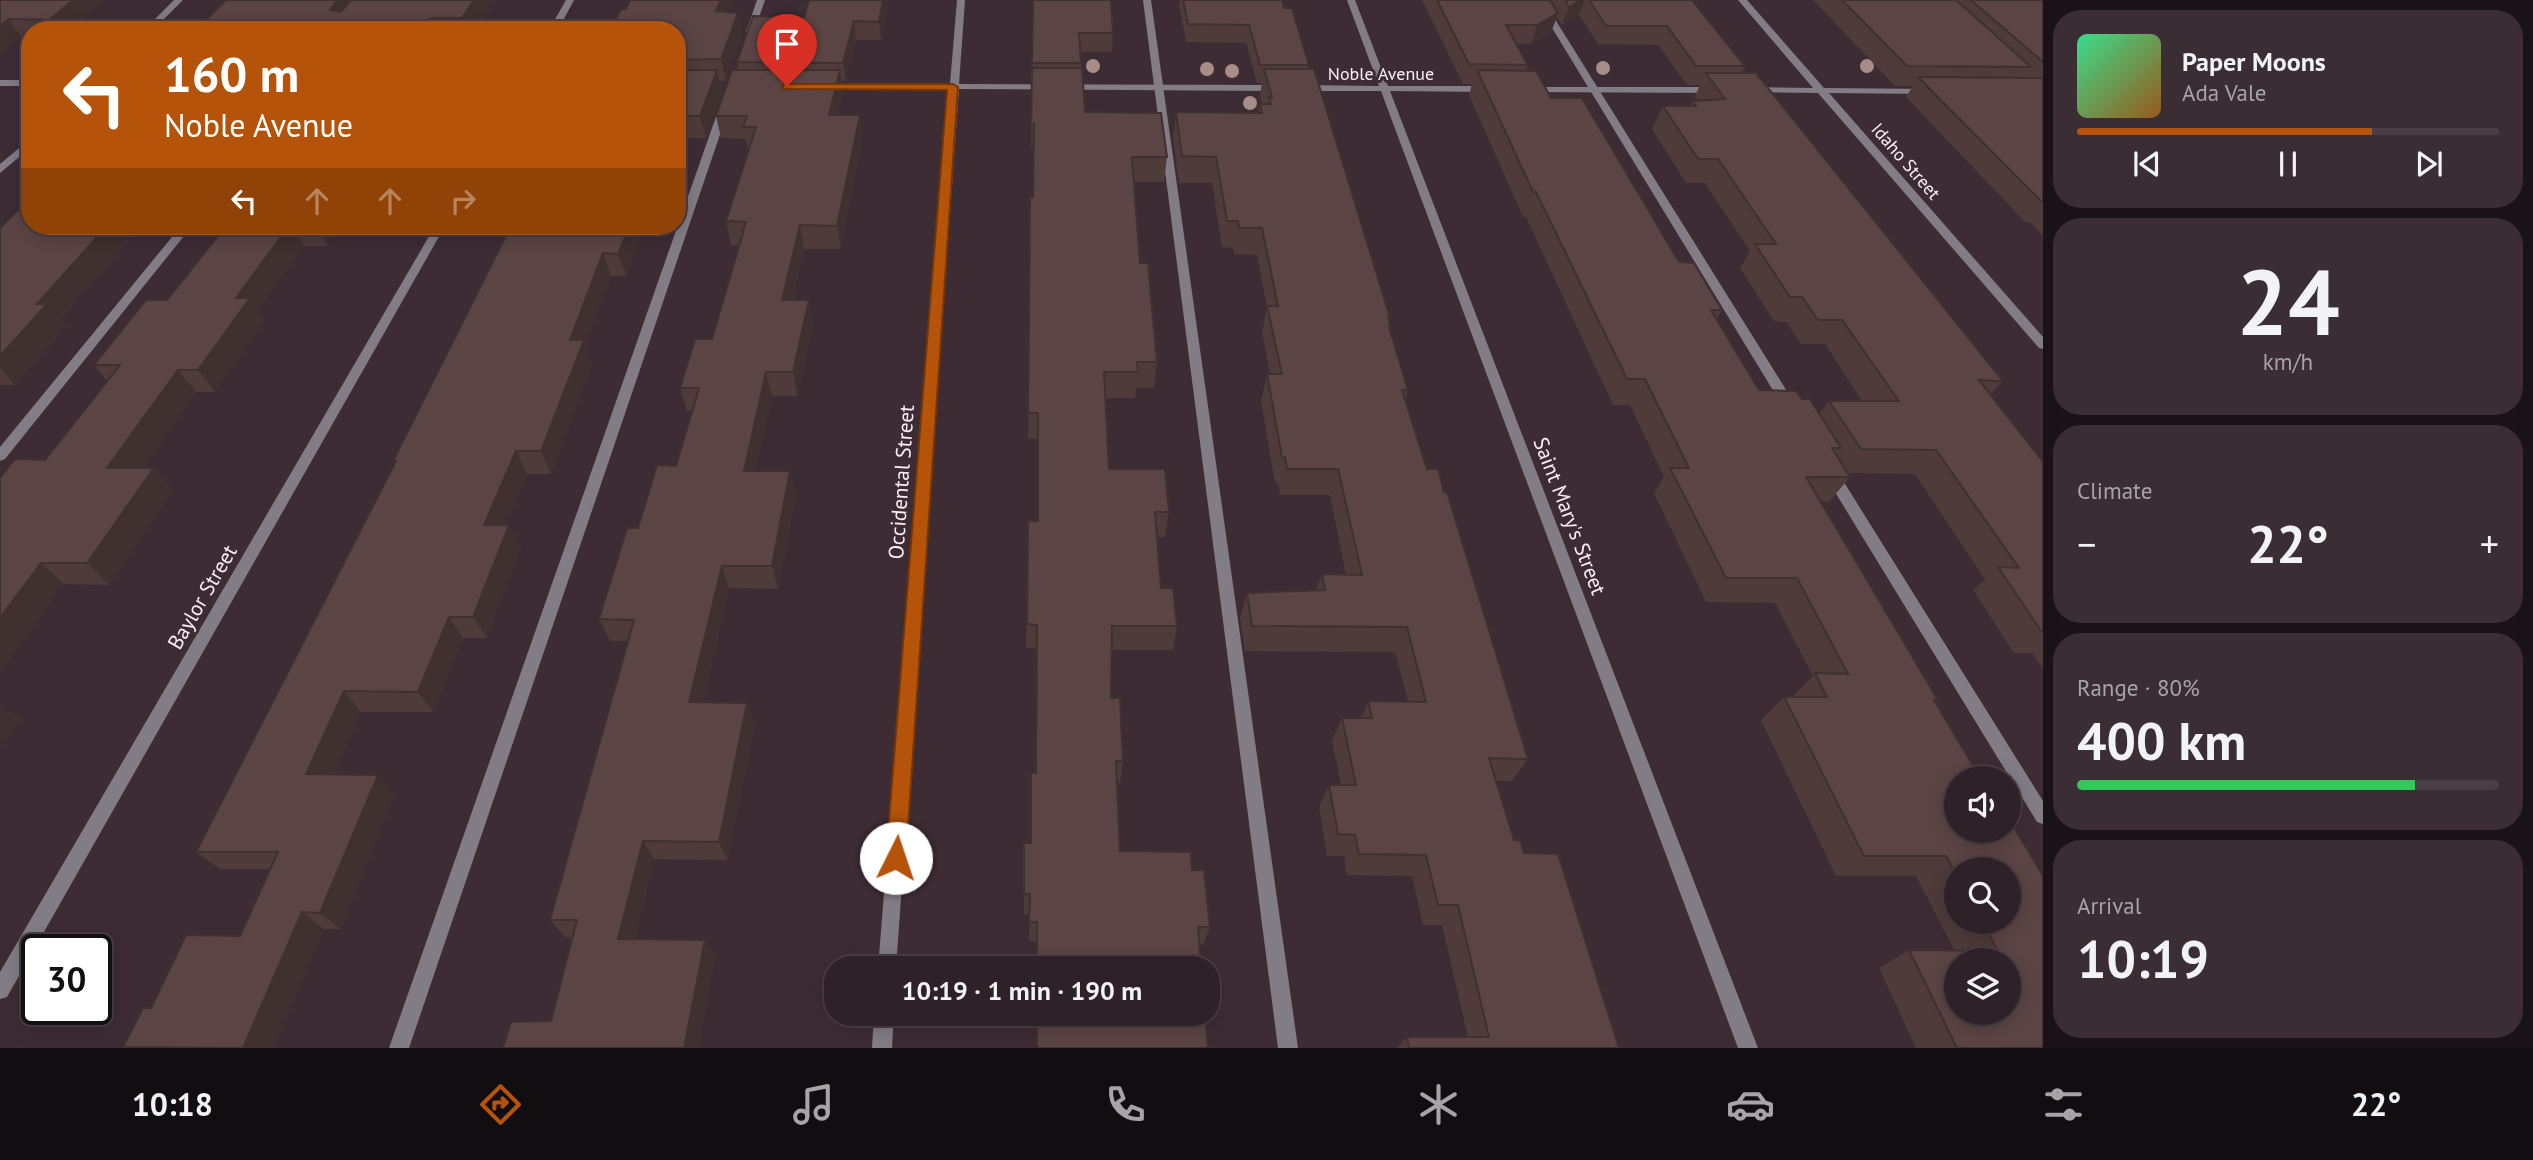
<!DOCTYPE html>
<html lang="en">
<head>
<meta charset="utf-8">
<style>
	:root { --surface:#2e2128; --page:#3a2e34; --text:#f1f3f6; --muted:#a7a3a8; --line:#493e45; --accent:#b45309 }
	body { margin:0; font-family:"PT Sans",sans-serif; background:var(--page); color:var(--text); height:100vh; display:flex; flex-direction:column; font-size:26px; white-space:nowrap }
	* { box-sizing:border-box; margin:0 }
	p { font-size:23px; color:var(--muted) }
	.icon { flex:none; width:38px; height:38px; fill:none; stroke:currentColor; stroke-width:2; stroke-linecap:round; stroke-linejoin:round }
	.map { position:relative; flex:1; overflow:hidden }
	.panel { display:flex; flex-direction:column; gap:10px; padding:10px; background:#191216; width:490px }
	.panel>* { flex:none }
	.guide { position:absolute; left:21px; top:21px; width:665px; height:214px; border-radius:28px; box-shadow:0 4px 18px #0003,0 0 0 2px var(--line); background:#b45309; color:#fff; overflow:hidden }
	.buttons { position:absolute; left:1944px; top:766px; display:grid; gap:14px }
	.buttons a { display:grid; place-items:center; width:77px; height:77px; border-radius:50%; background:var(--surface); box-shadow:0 4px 18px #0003,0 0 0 2px var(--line); font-size:35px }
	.speed { position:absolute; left:21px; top:934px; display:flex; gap:14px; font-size:35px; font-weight:700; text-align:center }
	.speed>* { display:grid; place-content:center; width:91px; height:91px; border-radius:50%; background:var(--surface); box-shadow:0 4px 18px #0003,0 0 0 2px var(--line); line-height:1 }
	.speed .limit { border:4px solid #111; border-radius:10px; background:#fff; color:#111 }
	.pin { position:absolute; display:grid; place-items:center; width:60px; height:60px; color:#fff; margin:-72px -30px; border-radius:50% 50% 50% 0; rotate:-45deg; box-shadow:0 0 7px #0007 }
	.pin .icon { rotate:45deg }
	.me { position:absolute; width:77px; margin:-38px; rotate:4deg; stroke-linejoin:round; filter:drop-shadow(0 0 5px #0008) }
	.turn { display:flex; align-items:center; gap:24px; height:147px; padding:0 28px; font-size:32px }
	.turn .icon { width:91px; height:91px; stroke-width:2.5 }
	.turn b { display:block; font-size:49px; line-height:60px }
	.lanes { display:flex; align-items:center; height:66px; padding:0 28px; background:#0003; justify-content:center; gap:35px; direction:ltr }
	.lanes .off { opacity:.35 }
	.big { font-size:52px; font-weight:700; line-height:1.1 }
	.panel .card { flex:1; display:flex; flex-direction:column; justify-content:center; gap:10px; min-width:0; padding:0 24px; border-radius:28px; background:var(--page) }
	.panel .dial { align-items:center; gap:0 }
	.dial b { font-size:91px; line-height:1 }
	.song { display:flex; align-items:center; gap:21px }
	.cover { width:84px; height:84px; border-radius:10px; background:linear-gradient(135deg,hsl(150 70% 55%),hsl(30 70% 35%)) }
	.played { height:7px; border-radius:4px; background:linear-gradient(90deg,var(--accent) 70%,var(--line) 70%) }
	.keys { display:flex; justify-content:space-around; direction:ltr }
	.heat { display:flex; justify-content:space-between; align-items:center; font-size:38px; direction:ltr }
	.charge { height:10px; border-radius:5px; background:linear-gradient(90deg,#34c759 80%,var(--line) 0) }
	.trip { position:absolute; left:824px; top:956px; width:396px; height:70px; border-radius:28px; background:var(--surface); box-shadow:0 4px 18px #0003,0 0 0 2px var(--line); font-weight:700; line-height:70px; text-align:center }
	.menu { display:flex; height:112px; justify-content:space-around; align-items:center; background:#120d10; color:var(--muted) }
	.menu .icon { width:49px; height:49px }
	.menu .current { color:var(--accent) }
	.menu b { font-size:32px; color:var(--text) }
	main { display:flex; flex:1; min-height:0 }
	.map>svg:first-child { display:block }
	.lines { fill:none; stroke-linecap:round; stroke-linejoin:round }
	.lane { fill:#827d85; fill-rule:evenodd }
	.street { fill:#827d85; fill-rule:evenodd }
	.tree { fill:#a78d86 }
	.wall { fill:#4e3b3a; fill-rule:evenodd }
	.shaded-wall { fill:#403030 }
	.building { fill:#5b4544; stroke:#403030; stroke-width:2; fill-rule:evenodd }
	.route { fill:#b45309; stroke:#753606; stroke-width:2 }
	.labels { text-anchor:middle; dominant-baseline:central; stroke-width:6; stroke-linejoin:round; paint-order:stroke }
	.far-street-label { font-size:18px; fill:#fbeef4; stroke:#3e2c35 }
	.street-label { font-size:21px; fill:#fbeef4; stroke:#3e2c35 }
</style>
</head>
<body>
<main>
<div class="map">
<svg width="2043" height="1048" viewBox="0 0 2043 1048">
	<rect width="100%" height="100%" fill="#3e2c35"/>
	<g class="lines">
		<g class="lane">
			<polygon points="757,0 765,0 754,32 750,35 746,32"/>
			<polygon points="1143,0 1151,0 1298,1048 1278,1048"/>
			<polygon points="1535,0 1543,0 1795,404 1796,407 1795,410 1785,410"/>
			<polygon points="723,108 728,111 409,1048 389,1048 718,111"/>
			<polygon points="181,226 192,226 5,459 0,461 0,447"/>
			<polygon points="1832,470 1837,471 2043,801 2043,824 2037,822 1827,479 1825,475"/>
		</g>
		<g class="street">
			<polygon points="174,0 183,0 153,30 144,30"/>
			<polygon points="566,0 574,0 558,30 549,30"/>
			<polygon points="957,0 965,0 959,84 1278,85 1283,88 1278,91 959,89 896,968 878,968 949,89 826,89 821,86 826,83 950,84"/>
			<polygon points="1347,0 1355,0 1388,86 1488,86 1493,89 1488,92 1390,91 1758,1048 1738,1048 1381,91 1302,91 1297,88 1302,85 1379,86"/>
			<polygon points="1738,0 1747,0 1824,88 1932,89 1934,91 1929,94 1829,93 2043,337 2043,349 2039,348 1818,93 1750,92 1750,88 1753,87 1813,88"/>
			<rect x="0" y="80" width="30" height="6"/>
			<polygon points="1529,87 1715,87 1720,90 1715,93 1526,92 1526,88"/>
			<polygon points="30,139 30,148 0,173 0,164"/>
			<polygon points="435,226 445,226 7,997 0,999 0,972"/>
			<polygon points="874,1013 894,1013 892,1048 872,1048"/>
		</g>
	</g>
	<g class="tree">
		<circle cx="1093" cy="66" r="7"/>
		<circle cx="1867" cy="66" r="7"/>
		<circle cx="1603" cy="68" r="7"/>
		<circle cx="1207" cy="69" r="7"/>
		<circle cx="1232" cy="71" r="7"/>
		<circle cx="1250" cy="103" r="7"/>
	</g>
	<g class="wall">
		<polygon points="0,0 104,0 70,30 30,30 30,37 21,37 0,54"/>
		<polygon points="226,0 496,0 476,30 196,30"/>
		<polygon points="809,0 888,0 881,40 856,40 845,81 841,81 843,92 837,115 860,115 862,138 841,249 804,249 792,300 813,324 797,396 772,396 755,471 796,494 778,589 729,588 703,702 755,723 727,860 654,859 635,939 705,940 715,956 698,1048 503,1048 551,1021 572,937 565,937 550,920 628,641 610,641 599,619 638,528 676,466 693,411 687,411 680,388 712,339 739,245 731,245 726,221 748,149 746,139 721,138 716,116 738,70 737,62 804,17"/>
		<polygon points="1033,0 1113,33 1112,52 1080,52 1085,112 1167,157 1164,182 1134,182 1140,263 1157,362 1154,388 1136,388 1135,398 1105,398 1109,469 1169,512 1165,537 1157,537 1161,588 1177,626 1173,650 1112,650 1111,698 1123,761 1120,783 1117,783 1120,851 1192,870 1210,927 1203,945 1029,941 1030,914 1024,914 1024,843 1031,843 1035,773 1037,649 1026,648 1028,521 1038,521 1038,439 1028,439 1030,197 1033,197 1034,149 1031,149"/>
		<polygon points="1180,0 1282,0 1284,8 1309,65 1308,69 1408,390 1405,400 1427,469 1528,759 1512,781 1496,781 1514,840 1524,853 1619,1048 1397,1048 1407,1037 1468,1037 1442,925 1423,925 1412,876 1347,875 1344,856 1327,856 1319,807 1329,785 1341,785 1332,741 1342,718 1361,718 1368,701 1408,701 1395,652 1245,651 1240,618 1247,593 1316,590 1322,574 1346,575 1330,495 1280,495 1278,483 1275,483 1261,401 1267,374 1270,374 1262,333 1267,307 1257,255 1234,254 1233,248 1222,247 1212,183 1179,183 1173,138 1176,112 1258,113 1260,104 1262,104 1260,94 1262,83 1257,83 1246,43 1186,42 1179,5"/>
		<path d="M1422,0H1692L1745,66L1742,73H1756L2003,381L1990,395L2043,462V669L2032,653H2014L1973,590L1985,579L1915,474L1847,473L1850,477L1829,502H1821L1938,700L1936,703L1981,779H1956V831H2009V819L2043,876V1048H1916L1879,968L1909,950L1955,951L1916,876H1836L1761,720L1784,697H1792L1813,676L1775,603L1706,602L1654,493L1664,477L1630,405H1613L1526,217H1523L1469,95L1472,84H1463ZM1579,15L1598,44L1658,45L1687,85H1700L1695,96L1698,100L1692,101L1690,106H1663L1652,129L1686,183H1705L1750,251L1740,268L1774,321L1786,322L1801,344H1825L1862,401H1829L1819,414L1810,399H1802L1796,391L1759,390L1716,319L1722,310L1694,263L1679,262L1582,98H1551L1536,71H1525L1528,65L1516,44H1531L1551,32L1557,17L1562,25ZM1956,870H2009V922H1956ZM1956,961H2009V1013H1956Z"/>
		<polygon points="1813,0 2043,0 2043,236 2030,222 2025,222 1906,97 1913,86 1895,86"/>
		<polygon points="729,12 738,13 742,34 726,81 720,81 722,92 706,138 677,138 677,30"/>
		<polygon points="219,226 343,226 328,246 304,246 258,310 265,320 215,392 196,392 143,468 173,490 109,585 64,584 0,673 0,478 45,460 107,381 94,365 167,300 222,230"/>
		<polygon points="511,226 645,226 626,276 611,276 585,345 592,363 551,474 527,474 506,525 521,547 487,638 463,638 433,712 361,712 334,774 395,794 341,929 324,929 274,1048 125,1048 123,1047 151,1008 240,936 270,869 220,869 196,852 395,464 393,461"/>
		<polygon points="0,228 61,320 66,326 15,385 0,385"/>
	</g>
	<g class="shaded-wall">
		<polygon points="73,0 104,0 70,30 56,30 49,20"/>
		<polygon points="337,0 363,0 340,30 330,10"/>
		<polygon points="474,0 496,0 476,30 466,30 462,18"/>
		<polygon points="721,0 733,0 721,32 716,11"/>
		<polygon points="883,0 888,0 881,40 879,22"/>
		<polygon points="1580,0 1585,0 1579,15 1562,25 1569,7"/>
		<polygon points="738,13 742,34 726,81 721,59"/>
		<polygon points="1558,13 1551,32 1531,44 1537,25"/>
		<polygon points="432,18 437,30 418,30 425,21"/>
		<polygon points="9,19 21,37 0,54 0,26"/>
		<polygon points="854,21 856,40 845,81 843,63"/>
		<polygon points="717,70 722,92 706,138 700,116"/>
		<polygon points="840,70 843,92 832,138 829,115"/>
		<polygon points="860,115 862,138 841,249 837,226"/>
		<polygon points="800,225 804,249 786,323 782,300"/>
		<polygon points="107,226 142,226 61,320 66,326 15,385 0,368 0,356 37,304"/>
		<polygon points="289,226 292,226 304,246 258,310 265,320 215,392 198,370 236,298"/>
		<polygon points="317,226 343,226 328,246"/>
		<polygon points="630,226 645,226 626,276 618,254"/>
		<polygon points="603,253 611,276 585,345 592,363 551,474 541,451 570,340"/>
		<polygon points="809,300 813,324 797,396 793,372"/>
		<polygon points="178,370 196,392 128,490 107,468"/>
		<polygon points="766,372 772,396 751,494 744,471"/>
		<polygon points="516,451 527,474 497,547 484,525"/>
		<polygon points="154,468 173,490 109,585 87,563"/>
		<polygon points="790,471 796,494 778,589 772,566"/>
		<polygon points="509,525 521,547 487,638 473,617"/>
		<polygon points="41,563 64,584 0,673 0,618"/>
		<polygon points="722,566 729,588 698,723 689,702"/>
		<polygon points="449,617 463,638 433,712 418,692"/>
		<polygon points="344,691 361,712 326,793 306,774"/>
		<polygon points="0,703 21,719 0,749"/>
		<polygon points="747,703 755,723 727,860 719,842"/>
		<polygon points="378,775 395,794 341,929 320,913"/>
		<polygon points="643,841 654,859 631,955 618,939"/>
		<polygon points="302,912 324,929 274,1048 243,1048"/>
		<polygon points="705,940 715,956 698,1048 684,1048"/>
	</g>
	<g class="building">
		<polygon points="0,0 73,0 49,20 9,19 0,26"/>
		<polygon points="226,0 337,0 330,10 341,12 351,0 474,0 462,18 432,18 425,21 418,30 196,30"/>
		<polygon points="630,0 721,0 716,11 738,13 721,59 677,60 677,30 610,30 621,9 626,9"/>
		<polygon points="809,0 883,0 879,22 854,21 843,63 737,62 753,16 804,17"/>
		<polygon points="1033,0 1111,0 1113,33 1079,33 1081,63 1032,63"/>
		<polygon points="1183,0 1282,0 1284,8 1292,8 1309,65 1260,65 1249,25 1188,24"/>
		<polygon points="1437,0 1550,0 1558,13 1537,25 1506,25 1528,65 1469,64"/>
		<polygon points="1565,0 1580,0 1569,7"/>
		<polygon points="1589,0 1692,0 1745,66 1696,66 1667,26 1606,26"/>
		<polygon points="1842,0 1956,0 2031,67 1907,66"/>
		<polygon points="1971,0 2043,0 2043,62"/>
		<polygon points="1032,68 1082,68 1085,112 1161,113 1167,157 1132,157 1140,263 1148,263 1157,362 1137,362 1138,372 1104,372 1109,469 1165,469 1169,512 1155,512 1161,588 1173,588 1177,626 1112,626 1111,698 1120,698 1123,761 1116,761 1120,851 1191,852 1192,870 1204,870 1210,927 1198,927 1201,968 1037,968 1037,922 1029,922 1030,894 1024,894 1024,843 1031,843 1031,773 1036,773 1037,625 1027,624 1028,521 1038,521 1038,413 1028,413 1030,197 1033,197 1034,124 1031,124"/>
		<polygon points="1264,69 1314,69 1388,311 1390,330 1408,390 1402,390 1427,469 1438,469 1444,492 1447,492 1528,759 1489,758 1514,840 1520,840 1524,853 1558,854 1619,1048 1409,1048 1407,1037 1489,1037 1458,905 1438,905 1426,855 1359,854 1355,835 1338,834 1329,785 1356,785 1342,718 1372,718 1368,701 1426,702 1407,627 1252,626 1247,593 1325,590 1322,574 1362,575 1338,469 1287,469 1285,457 1282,457 1267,374 1282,374 1267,306 1278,306 1262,228 1239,228 1238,221 1227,221 1216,157 1182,156 1176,112 1262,113 1260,104 1271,104 1269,97 1272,97"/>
		<polygon points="677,70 717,70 700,116 677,116"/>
		<polygon points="732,70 840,70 829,115 860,115 837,226 800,225 782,300 809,300 793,372 766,372 744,471 790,471 772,566 722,566 689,702 747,703 719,842 643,841 618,939 705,940 684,1048 503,1048 511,1022 551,1021 577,920 550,920 634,620 599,619 627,528 638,528 657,465 676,466 699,388 680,388 695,339 712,339 746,222 726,221 756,127 743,127 747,116 716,116"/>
		<path d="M1477,70L1536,71L1551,98H1582L1679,262L1694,263L1722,310H1711L1759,390L1796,391L1802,399H1810L1841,448H1832L1850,477H1806L1938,700H1934L1981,779H1956V831H2009V819L2043,876V1048H1957L1909,950L1998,951L1982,922H2009V870H1956V875L1946,856H1864L1784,697H1827L1815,673L1848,674L1797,578H1726L1670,468H1689L1645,379H1627L1536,192H1533ZM1956,961H2009V1013H1956Z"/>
		<polygon points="1706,73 1756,73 2003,381 1979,380 2043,462 2043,631 2041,631 1998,567 2019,568 1936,450 1861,449 1829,401 1899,401 1842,320 1818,320 1802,297 1790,297 1755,244 1776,244 1718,159 1698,159 1663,106 1696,106 1692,101 1725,99"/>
		<polygon points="1918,77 2043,78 2043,202 2042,202"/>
		<polygon points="30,198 30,226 107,226 37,304 47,304 0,356 0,228"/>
		<polygon points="226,226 289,226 236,298 250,298 198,370 178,370 107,468 154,468 87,563 41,563 0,618 0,478 15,459 45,460 120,365 94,365 146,300 167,300"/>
		<polygon points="511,226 630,226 618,254 603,253 570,340 584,340 541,451 516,451 484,525 509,525 473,617 449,617 418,692 344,691 306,774 378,775 320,913 302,912 243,1048 123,1047 143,1008 151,1008 186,935 240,936 278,852 196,852 396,461 393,461"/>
		<polygon points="1037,1013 1205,1013 1208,1048 1037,1048"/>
	</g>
	<polygon class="route" points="783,84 953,84 958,87 906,858 903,864 896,867 889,864 886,858 947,90 787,89 783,89"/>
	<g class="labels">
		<g class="far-street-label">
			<text x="1381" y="73">Noble Avenue</text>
			<text transform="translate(1906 161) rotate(49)">Idaho Street</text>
		</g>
		<g class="street-label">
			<text transform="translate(901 482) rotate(-86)">Occidental Street</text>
			<text transform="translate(1570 516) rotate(69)">Saint Mary's Street</text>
			<text transform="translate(202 597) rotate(-60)">Baylor Street</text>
		</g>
	</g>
</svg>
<div class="buttons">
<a><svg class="icon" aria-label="sound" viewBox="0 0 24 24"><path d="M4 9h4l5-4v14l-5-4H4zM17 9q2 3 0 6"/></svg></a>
<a><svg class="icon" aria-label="search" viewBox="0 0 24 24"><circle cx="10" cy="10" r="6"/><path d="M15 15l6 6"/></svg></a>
<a><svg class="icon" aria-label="layers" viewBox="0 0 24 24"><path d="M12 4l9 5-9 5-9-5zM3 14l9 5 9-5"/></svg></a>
</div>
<div class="speed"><div class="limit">30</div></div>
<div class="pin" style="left:787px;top:86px;background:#d93025"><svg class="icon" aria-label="arrive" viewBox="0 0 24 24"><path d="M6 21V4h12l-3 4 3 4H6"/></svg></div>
<svg class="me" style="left:896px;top:858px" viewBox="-20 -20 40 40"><circle r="19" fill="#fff"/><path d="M0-13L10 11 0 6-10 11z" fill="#b45309"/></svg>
<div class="trip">10:19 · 1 min · 190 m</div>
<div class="guide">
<div class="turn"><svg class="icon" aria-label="left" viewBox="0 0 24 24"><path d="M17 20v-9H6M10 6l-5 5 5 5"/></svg><div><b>160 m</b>Noble Avenue</div></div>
<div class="lanes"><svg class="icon" aria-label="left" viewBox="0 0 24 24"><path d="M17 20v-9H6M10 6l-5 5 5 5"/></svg><svg class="icon off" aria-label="ahead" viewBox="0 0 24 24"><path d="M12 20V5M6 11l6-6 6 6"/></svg><svg class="icon off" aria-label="ahead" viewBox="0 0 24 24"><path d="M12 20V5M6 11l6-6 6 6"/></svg><svg class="icon off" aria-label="right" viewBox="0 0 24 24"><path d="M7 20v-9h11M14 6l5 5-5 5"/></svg></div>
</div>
</div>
<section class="panel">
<div class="card">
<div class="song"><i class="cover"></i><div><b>Paper Moons</b><p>Ada Vale</p></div></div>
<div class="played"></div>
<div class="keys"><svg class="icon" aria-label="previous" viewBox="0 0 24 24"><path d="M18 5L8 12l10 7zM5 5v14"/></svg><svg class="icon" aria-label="pause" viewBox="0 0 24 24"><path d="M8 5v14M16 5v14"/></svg><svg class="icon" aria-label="next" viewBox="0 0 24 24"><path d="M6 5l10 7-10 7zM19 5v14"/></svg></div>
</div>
<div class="card dial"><b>24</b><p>km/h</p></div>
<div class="card"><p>Climate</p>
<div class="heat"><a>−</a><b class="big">22°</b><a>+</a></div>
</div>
<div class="card"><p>Range · 80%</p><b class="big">400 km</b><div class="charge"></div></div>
<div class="card"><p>Arrival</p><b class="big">10:19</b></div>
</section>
</main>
<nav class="menu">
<b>10:18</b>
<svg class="icon current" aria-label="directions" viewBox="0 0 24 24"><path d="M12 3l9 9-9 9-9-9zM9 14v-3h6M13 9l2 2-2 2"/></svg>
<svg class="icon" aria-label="music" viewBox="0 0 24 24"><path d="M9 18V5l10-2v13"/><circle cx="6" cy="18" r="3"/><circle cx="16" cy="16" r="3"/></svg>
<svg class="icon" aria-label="phone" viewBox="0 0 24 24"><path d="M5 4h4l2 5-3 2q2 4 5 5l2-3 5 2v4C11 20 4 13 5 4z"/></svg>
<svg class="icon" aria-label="climate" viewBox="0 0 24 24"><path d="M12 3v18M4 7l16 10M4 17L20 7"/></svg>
<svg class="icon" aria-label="car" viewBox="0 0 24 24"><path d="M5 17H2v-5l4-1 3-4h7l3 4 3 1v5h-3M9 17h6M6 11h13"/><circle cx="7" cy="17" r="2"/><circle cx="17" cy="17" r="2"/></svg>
<svg class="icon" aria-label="filters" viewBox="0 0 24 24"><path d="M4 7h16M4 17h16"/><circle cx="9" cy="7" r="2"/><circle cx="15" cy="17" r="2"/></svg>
<b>22°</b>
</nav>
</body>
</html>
